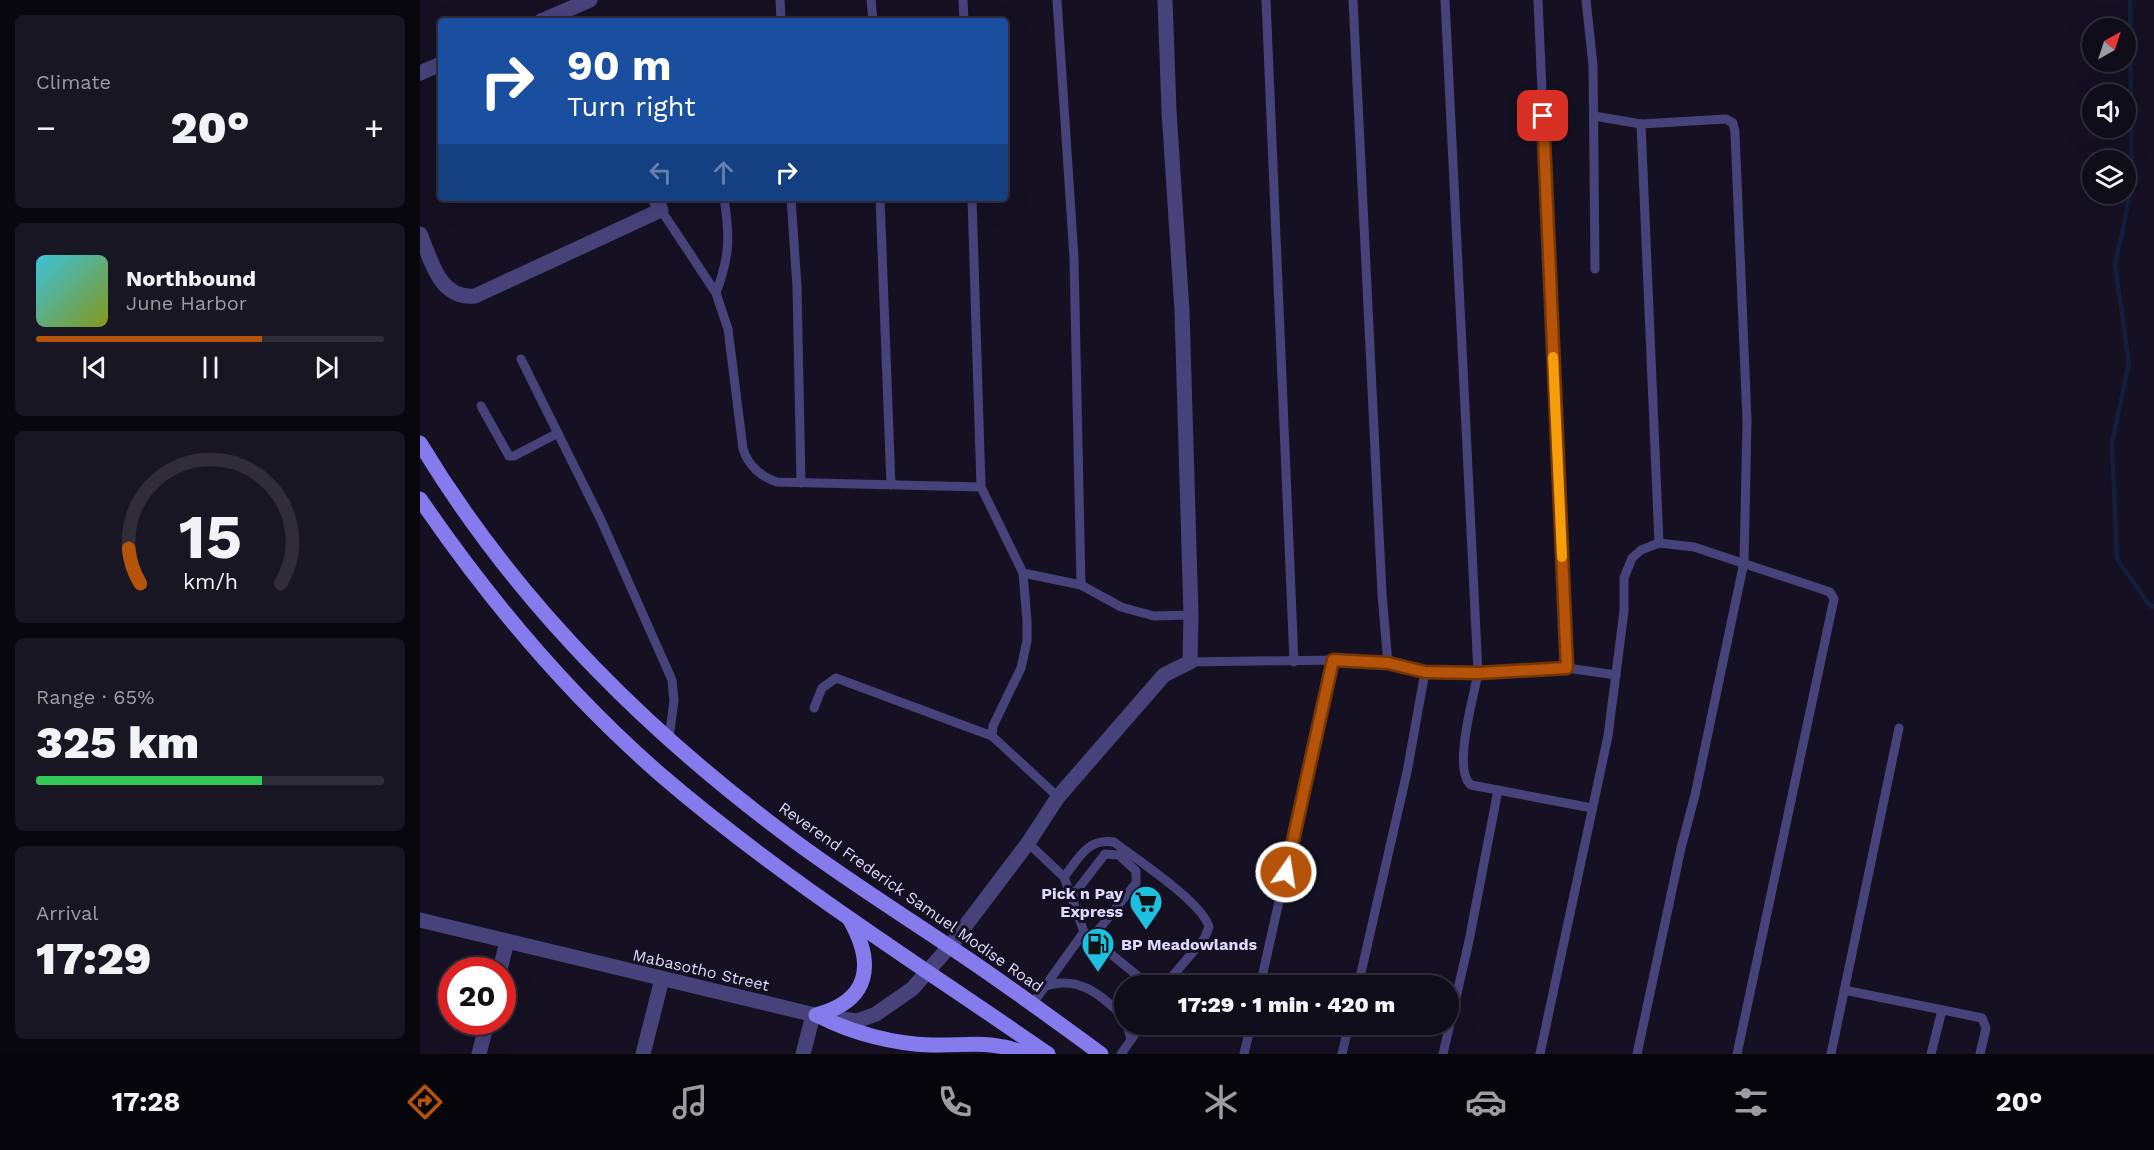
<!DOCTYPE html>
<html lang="en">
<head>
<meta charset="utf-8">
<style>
	:root { --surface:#100d1a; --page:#191623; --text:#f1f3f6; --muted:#9c9ca2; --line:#302d39; --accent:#b45309 }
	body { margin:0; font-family:"Work Sans",sans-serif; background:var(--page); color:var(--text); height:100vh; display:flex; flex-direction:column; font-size:22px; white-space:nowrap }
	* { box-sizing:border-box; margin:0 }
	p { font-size:20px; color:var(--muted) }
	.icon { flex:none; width:33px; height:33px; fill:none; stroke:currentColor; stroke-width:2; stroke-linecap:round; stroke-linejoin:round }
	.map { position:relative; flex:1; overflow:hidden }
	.sheet { display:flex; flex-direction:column; gap:15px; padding:15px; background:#09070e; width:420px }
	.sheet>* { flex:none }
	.top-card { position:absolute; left:18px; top:18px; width:570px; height:183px; border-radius:6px; box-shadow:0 6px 24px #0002,0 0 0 2px var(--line); background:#1a4fa0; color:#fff; overflow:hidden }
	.needle { width:39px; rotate:39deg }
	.controls { position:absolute; left:1662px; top:18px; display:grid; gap:12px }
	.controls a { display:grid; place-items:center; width:54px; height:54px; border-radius:50%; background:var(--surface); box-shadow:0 6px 24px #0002,0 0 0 2px var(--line); font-size:30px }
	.speed { position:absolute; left:18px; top:957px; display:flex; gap:12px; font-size:30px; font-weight:700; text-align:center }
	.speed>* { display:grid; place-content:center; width:78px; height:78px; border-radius:50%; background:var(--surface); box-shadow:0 6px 24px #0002,0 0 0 2px var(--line); line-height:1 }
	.speed .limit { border:9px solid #d22; background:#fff; color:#111 }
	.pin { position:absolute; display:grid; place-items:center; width:51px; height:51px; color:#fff; margin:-26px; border-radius:12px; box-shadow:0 3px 9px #0006 }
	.me { position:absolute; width:66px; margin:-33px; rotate:13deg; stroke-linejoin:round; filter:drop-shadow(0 0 4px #0008) }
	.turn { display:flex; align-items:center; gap:21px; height:126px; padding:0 30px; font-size:27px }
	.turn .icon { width:78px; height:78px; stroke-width:2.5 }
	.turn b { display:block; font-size:42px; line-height:51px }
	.lanes { display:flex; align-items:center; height:57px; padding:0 30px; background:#0003; justify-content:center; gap:30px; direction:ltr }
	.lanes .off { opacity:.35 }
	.big { font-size:45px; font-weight:800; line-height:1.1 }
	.sheet .widget { flex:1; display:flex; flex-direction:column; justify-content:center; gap:9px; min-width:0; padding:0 21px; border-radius:9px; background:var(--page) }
	.sheet .dial { align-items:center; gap:0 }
	.dial svg { height:156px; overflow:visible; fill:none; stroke:var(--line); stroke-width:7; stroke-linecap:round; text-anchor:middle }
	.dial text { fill:var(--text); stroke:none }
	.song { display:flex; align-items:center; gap:18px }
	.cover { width:72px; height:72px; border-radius:9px; background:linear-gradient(135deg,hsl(190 70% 55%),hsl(70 70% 35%)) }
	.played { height:6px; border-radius:3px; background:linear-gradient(90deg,var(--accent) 65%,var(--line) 65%) }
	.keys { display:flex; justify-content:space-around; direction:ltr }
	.heat { display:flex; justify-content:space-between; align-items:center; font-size:33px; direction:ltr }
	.charge { height:9px; border-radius:4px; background:linear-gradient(90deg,#34c759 65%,var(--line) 0) }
	.trip { position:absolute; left:694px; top:975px; width:345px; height:60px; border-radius:30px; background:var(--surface); box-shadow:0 6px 24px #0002,0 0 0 2px var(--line); font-weight:800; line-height:60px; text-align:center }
	.menu { display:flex; height:96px; justify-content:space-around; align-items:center; background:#06050a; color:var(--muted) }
	.menu .icon { width:42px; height:42px }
	.menu .current { color:var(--accent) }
	.menu b { font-size:27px; color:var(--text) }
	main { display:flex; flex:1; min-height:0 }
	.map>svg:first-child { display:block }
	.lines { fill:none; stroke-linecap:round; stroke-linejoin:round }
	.stream { stroke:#111e3c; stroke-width:4.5 }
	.lane { stroke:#48427b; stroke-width:9 }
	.street { stroke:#48427b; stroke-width:15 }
	.secondary { stroke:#857bed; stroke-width:15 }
	.route-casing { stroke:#753606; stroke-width:15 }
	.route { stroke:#b45309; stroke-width:10 }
	.slow { stroke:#f59e0b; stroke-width:10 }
	.labels { text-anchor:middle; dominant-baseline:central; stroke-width:6; stroke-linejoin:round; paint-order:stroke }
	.poi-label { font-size:16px; font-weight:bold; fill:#ded8fa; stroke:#151123; text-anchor:end }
	.street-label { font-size:16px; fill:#ded8fa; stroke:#151123 }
</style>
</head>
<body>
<main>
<section class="sheet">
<div class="widget"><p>Climate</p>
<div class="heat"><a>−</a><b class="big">20°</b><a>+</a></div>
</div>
<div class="widget">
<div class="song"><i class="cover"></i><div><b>Northbound</b><p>June Harbor</p></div></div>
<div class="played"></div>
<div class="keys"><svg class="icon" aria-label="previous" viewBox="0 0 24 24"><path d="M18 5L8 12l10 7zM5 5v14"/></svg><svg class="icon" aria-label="pause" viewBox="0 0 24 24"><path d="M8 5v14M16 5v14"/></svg><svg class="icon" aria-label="next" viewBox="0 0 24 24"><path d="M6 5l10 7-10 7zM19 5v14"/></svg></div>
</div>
<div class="widget dial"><svg viewBox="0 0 100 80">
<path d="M14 69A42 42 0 1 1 86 69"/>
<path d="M14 69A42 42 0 0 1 8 51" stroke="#b45309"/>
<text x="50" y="56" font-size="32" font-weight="700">15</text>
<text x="50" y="72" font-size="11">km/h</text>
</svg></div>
<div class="widget"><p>Range · 65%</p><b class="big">325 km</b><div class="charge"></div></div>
<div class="widget"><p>Arrival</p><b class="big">17:29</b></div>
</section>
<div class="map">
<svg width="1734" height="1054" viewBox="0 0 1734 1054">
	<rect width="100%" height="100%" fill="#151123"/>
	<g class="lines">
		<polyline class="stream" points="1710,0 1712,186 1695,265 1709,363 1692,442 1697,559 1731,607 1734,606"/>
		<g class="lane">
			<polyline points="360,0 361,21"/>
			<polyline points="451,0 453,21"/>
			<polyline points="543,0 544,21"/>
			<polyline points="637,0 654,258 661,585"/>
			<polyline points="846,0 874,662"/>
			<polyline points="933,0 962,594 968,664"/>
			<path d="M1025,0L1058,673C1054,696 1032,770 1051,785L1172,808"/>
			<polyline points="1118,0 1147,668"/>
			<polyline points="1166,0 1173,65 1175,269"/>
			<polyline points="1174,116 1221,124 1306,119 1313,123 1315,133 1327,421 1324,562 1275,795 1261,848 1217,1054"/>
			<polyline points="1221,124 1239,543"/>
			<polyline points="371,198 377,287 381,483"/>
			<polyline points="460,198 471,485"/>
			<polyline points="552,198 561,487 603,573 607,621 607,641 601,668 573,726 572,736 638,797"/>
			<path d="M241,210L296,293L308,329L323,449C328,465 341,477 357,482L561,487"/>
			<path d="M296,293C310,256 310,236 304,198"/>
			<polyline points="101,359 181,520 252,680 254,701 249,738"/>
			<polyline points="61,406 89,456 94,456 138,433"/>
			<polyline points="603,573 661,585 701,607 734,616 771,615"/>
			<polyline points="770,662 913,660 968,664 1005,672 1058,673 1147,668 1196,675"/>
			<polyline points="394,708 402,688 416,678 572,736"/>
			<polyline points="608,843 644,877 664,932 730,986"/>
			<path d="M644,877C659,858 667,838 694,842C717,860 782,902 789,927L784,939L744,986"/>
			<polyline points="651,898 685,854 699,855 716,871 716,883 672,938"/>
			<polyline points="840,986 913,660"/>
			<polyline points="938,986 987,772 1005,672"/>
			<path d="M623,987C658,974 680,994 705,1018"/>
			<polyline points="1424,990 1562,1018 1566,1028 1560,1054"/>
			<polyline points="613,1003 664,932"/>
			<polyline points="707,1024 711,1040"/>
			<polyline points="701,1054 722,1024"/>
			<polyline points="824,1054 831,1024"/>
			<polyline points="922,1054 929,1024"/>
			<polyline points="1023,1054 1049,941 1078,790"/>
			<polyline points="1120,1054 1188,736 1204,611 1204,578 1212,558 1221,550 1239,543 1274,547 1410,592 1414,599 1317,1054"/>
			<polyline points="1411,1054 1479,728"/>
			<polyline points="1511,1054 1522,1010"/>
		</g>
		<g class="street">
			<polyline points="121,21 170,0"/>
			<polyline points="0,73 21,64"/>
			<path d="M0,234C12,262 19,299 55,296L241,210L235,198"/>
			<polyline points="0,920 399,1016 437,1021 456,1014 492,989 530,946 608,843 638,797 744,675 770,662 771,615 762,311 749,111 745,0"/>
			<polyline points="80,970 87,941"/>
			<polyline points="59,1054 67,1022"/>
			<polyline points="223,1054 242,979"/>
			<polyline points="383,1054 393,1015"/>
		</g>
		<g class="secondary">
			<path d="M0,443C92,596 222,727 365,834C423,878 485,916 545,957C591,988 636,1021 681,1054"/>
			<path d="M0,499C69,600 149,695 241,775C362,879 497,963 628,1054"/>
			<path d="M396,1015C450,1001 455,964 430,920"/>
			<path d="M399,1016C432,1033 474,1044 511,1045C550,1046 568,1039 607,1054"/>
		</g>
	</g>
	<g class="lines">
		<g class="route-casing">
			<polyline id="route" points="866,872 913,660 968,663 1005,672 1059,673 1147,668 1123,116"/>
		</g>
		<use href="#route" class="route"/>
		<polyline class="slow" points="1133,357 1142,557"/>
	</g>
	<defs>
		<g id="supermarket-pin" transform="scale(1.725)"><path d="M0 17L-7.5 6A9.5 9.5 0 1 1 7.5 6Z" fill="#1ec0e0" stroke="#151123"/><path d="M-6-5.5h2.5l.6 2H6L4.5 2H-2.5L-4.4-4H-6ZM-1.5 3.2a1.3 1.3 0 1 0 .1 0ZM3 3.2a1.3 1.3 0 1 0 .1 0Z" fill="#111"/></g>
		<g id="fuel-pin" transform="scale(1.725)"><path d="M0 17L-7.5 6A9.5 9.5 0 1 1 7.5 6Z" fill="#1ec0e0" stroke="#151123"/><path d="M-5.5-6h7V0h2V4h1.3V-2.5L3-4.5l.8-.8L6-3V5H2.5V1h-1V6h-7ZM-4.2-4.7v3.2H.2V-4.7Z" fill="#111"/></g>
	</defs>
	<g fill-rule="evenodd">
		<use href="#supermarket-pin" x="726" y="902"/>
		<use href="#fuel-pin" x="678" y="944"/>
	</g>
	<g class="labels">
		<g class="poi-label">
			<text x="703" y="893">Pick n Pay<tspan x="703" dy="18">Express</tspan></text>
			<text x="701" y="944" text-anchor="start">BP Meadowlands</text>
		</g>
		<g class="street-label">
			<text transform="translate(491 897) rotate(35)">Reverend Frederick Samuel Modise Road</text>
			<text transform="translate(281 970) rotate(13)">Mabasotho Street</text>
		</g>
	</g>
</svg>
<div class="controls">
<a><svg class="needle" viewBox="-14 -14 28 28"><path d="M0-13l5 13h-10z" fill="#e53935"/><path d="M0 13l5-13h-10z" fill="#9c9ca2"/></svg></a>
<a><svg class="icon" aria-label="sound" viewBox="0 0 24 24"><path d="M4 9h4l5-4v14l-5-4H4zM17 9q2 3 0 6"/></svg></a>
<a><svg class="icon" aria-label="layers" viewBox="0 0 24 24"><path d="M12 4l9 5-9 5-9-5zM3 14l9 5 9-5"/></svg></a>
</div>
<div class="speed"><div class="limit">20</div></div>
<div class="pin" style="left:1123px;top:116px;background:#d93025"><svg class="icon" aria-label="arrive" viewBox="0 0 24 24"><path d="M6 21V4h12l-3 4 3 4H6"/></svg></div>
<svg class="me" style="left:866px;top:872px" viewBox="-20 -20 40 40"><circle r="17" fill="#b45309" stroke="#fff" stroke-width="3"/><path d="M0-11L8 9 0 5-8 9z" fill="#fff"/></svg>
<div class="trip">17:29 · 1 min · 420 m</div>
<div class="top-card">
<div class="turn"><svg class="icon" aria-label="right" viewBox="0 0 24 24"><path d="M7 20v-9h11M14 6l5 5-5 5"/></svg><div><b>90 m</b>Turn right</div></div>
<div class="lanes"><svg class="icon off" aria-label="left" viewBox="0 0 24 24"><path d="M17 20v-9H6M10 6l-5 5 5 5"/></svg><svg class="icon off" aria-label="ahead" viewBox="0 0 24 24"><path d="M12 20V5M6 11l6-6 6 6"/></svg><svg class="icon" aria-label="right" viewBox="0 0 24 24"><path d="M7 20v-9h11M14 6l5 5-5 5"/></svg></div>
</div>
</div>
</main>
<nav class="menu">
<b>17:28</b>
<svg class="icon current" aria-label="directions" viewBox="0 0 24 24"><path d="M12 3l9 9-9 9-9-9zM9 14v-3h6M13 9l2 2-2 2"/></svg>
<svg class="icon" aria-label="music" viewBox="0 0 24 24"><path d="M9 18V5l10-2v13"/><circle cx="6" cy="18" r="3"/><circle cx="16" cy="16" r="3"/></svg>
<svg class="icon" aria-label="phone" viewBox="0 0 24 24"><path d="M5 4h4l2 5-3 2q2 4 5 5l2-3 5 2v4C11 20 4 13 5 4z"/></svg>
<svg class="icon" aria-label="climate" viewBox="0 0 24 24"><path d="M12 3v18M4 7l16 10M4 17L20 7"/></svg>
<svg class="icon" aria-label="car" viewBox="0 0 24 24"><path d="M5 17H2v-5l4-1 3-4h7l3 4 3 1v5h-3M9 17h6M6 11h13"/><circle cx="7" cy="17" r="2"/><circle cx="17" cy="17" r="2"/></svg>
<svg class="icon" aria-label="filters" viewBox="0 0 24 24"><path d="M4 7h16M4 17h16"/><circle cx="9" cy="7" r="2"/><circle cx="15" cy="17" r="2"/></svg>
<b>20°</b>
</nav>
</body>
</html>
